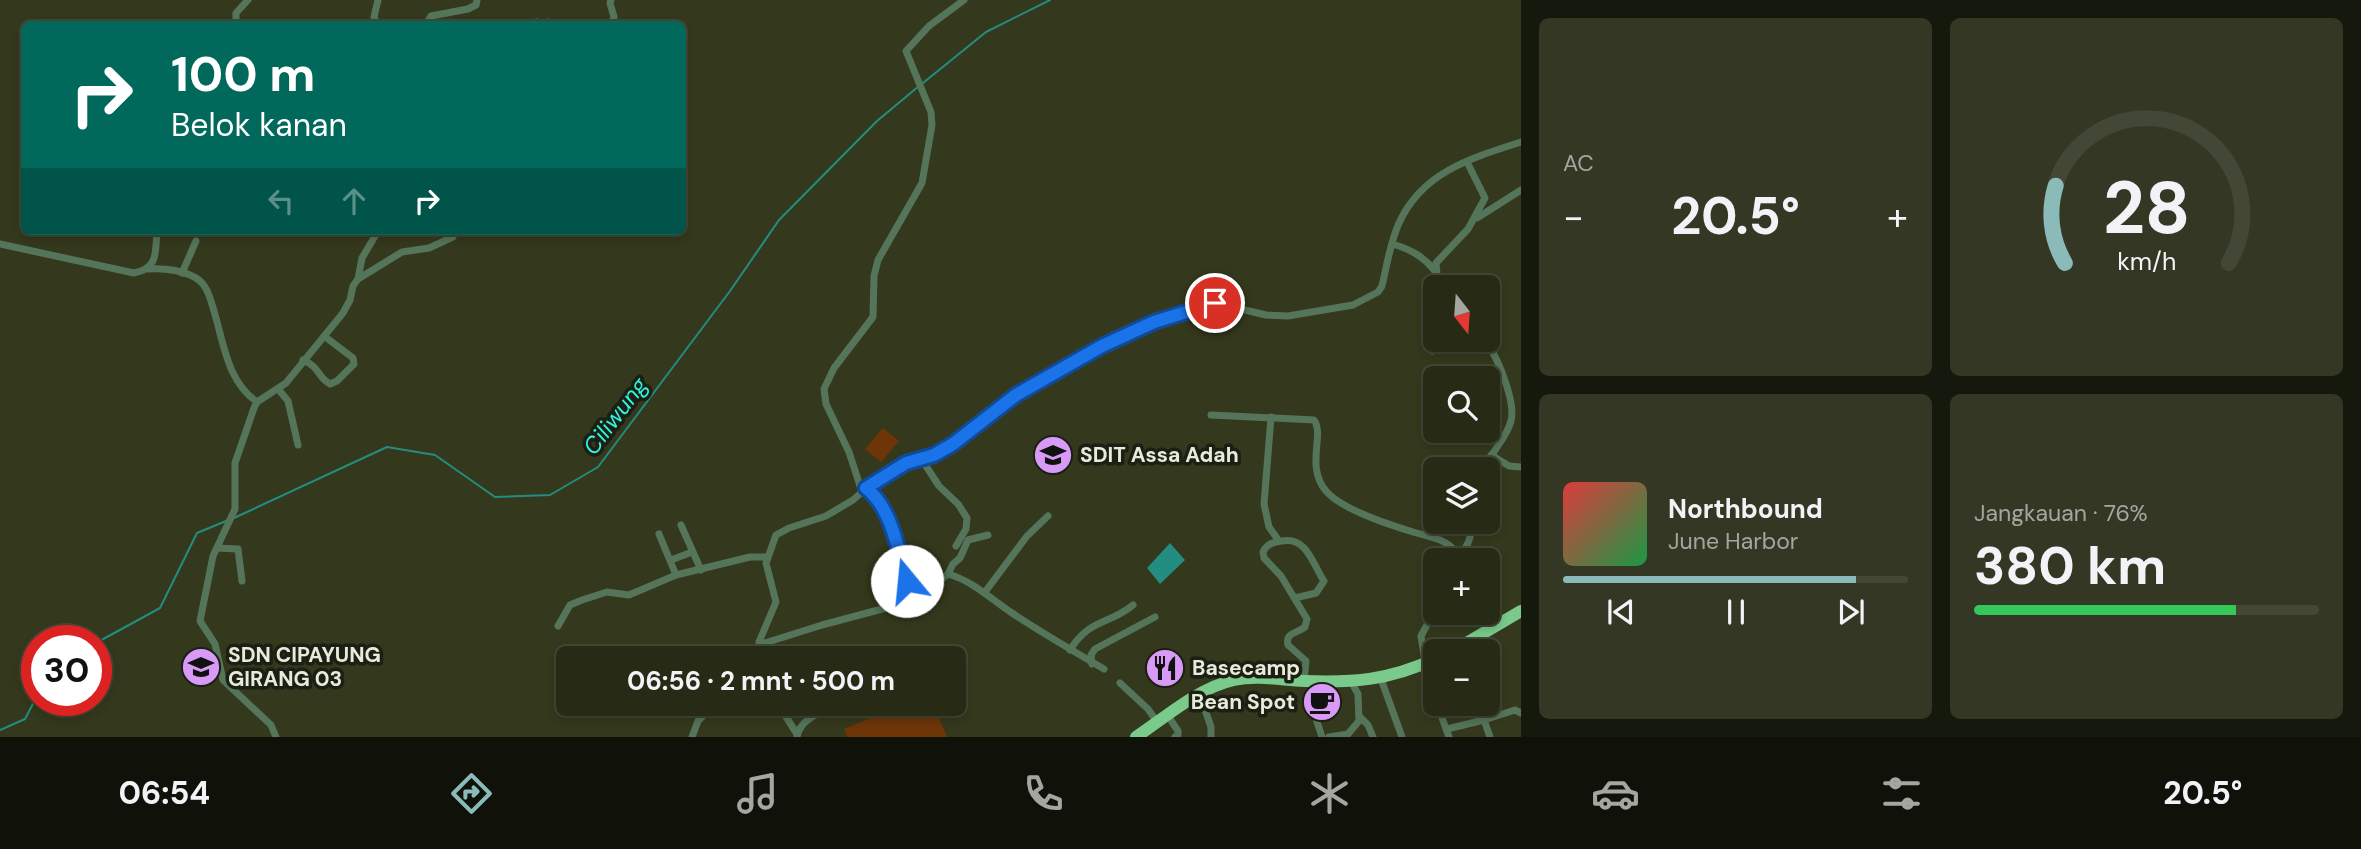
<!DOCTYPE html>
<html lang="id">
<head>
<meta charset="utf-8">
<style>
	:root { --surface:#272b16; --page:#333723; --text:#f1f3f6; --muted:#a4a7a1; --line:#434735; --accent:#8bbbb9 }
	body { margin:0; font-family:"DM Sans",sans-serif; background:var(--page); color:var(--text); height:100vh; display:flex; flex-direction:column; font-size:26px; white-space:nowrap }
	* { box-sizing:border-box; margin:0 }
	p { font-size:23px; color:var(--muted) }
	.icon { flex:none; width:38px; height:38px; fill:none; stroke:currentColor; stroke-width:2; stroke-linecap:round; stroke-linejoin:round }
	.map { position:relative; flex:1; overflow:hidden }
	.drawer { display:flex; flex-direction:column; gap:18px; padding:18px; background:#15180c; width:840px }
	.drawer>* { flex:none }
	.banner { position:absolute; left:21px; top:21px; width:665px; height:214px; border-radius:10px; box-shadow:0 4px 10px #0003,0 0 0 2px var(--line); background:#00695c; color:#fff; overflow:hidden }
	.needle { width:46px; rotate:163deg }
	.controls { position:absolute; left:1423px; top:275px; display:grid; gap:14px }
	.controls a { display:grid; place-items:center; width:77px; height:77px; border-radius:10px; background:var(--surface); box-shadow:0 4px 10px #0003,0 0 0 2px var(--line); font-size:35px }
	.speed { position:absolute; left:21px; top:625px; display:flex; gap:14px; font-size:35px; font-weight:700; text-align:center }
	.speed>* { display:grid; place-content:center; width:91px; height:91px; border-radius:50%; background:var(--surface); box-shadow:0 4px 10px #0003,0 0 0 2px var(--line); line-height:1 }
	.speed .limit { border:10px solid #d22; background:#fff; color:#111 }
	.pin { position:absolute; display:grid; place-items:center; width:60px; height:60px; color:#fff; margin:-30px; border:4px solid #fff; border-radius:50%; box-shadow:0 2px 7px #0007 }
	.me { position:absolute; width:77px; margin:-38px; rotate:343deg; stroke-linejoin:round; filter:drop-shadow(0 0 5px #0008) }
	.turn { display:flex; align-items:center; gap:24px; height:147px; padding:0 35px; font-size:32px }
	.turn .icon { width:91px; height:91px; stroke-width:2.5 }
	.turn b { display:block; font-size:49px; line-height:60px }
	.lanes { display:flex; align-items:center; height:66px; padding:0 35px; background:#0003; justify-content:center; gap:35px; direction:ltr }
	.lanes .off { opacity:.35 }
	.big { font-size:52px; font-weight:700; line-height:1.1 }
	.drawer .tile { flex:1; display:flex; flex-direction:column; justify-content:center; gap:10px; min-width:0; padding:0 24px; border-radius:10px; background:var(--page) }
	.drawer .dial { align-items:center; gap:0 }
	.dial svg { height:182px; overflow:visible; fill:none; stroke:var(--line); stroke-width:7; stroke-linecap:round; text-anchor:middle }
	.dial text { fill:var(--text); stroke:none }
	.song { display:flex; align-items:center; gap:21px }
	.cover { width:84px; height:84px; border-radius:10px; background:linear-gradient(135deg,hsl(0 70% 55%),hsl(140 70% 35%)) }
	.played { height:7px; border-radius:4px; background:linear-gradient(90deg,var(--accent) 85%,var(--line) 85%) }
	.keys { display:flex; justify-content:space-around; direction:ltr }
	.heat { display:flex; justify-content:space-between; align-items:center; font-size:38px; direction:ltr }
	.charge { height:10px; border-radius:5px; background:linear-gradient(90deg,#34c759 76%,var(--line) 0) }
	.drawer .tiles { flex:1; display:grid; gap:18px; grid-template-columns:repeat(2,1fr) }
	.trip { position:absolute; left:556px; top:646px; width:410px; height:70px; border-radius:10px; background:var(--surface); box-shadow:0 4px 10px #0003,0 0 0 2px var(--line); font-weight:700; line-height:70px; text-align:center }
	.dock { display:flex; height:112px; justify-content:space-around; align-items:center; background:#101109; color:var(--muted) }
	.dock .icon { width:49px; height:49px }
	.dock .on { color:var(--accent) }
	.dock b { font-size:32px; color:var(--text) }
	main { display:flex; flex:1; min-height:0 }
	.map>svg:first-child { display:block }
	.green { fill:#6e3507 }
	.water { fill:#228d80 }
	.lines { fill:none; stroke-linecap:round; stroke-linejoin:round }
	.stream { stroke:#228d80; stroke-width:2 }
	.street { stroke:#55755b; stroke-width:7 }
	.highway { stroke:#7aca8c; stroke-width:12 }
	.route-casing { stroke:#114b97; stroke-width:18 }
	.route { stroke:#1a73e8; stroke-width:12 }
	.labels { text-anchor:middle; dominant-baseline:central; stroke-width:7; stroke-linejoin:round; paint-order:stroke }
	.poi-label { font-size:21px; font-weight:bold; fill:#e7ebda; stroke:#1c1f13; text-anchor:start }
	.water-label { font-size:23px; font-style:italic; fill:#30f5de; stroke:#1c1f13 }
</style>
</head>
<body>
<main>
<div class="map">
<svg width="1521" height="737" viewBox="0 0 1521 737">
	<rect width="100%" height="100%" fill="#34391d"/>
	<g class="green">
		<polygon points="883,428 899,441 881,462 865,449"/>
		<polygon points="904,704 933,704 947,737 847,737 844,729"/>
	</g>
	<polygon class="water" points="1170,543 1185,560 1160,584 1147,568"/>
	<g class="lines">
		<g class="stream">
			<polyline points="923,83 986,32 1050,0"/>
			<polyline points="234,518 387,447 435,455 495,497 550,495 598,467 730,291 779,220 877,121 919,86"/>
			<polyline points="96,643 160,608 197,533 226,521"/>
			<polyline points="0,730 25,719 37,696"/>
		</g>
		<g class="street">
			<polyline points="611,0 610,3 614,17 612,24"/>
			<polyline points="548,22 553,24"/>
			<polyline points="236,24 236,13 248,0"/>
			<polyline points="377,24 374,17 378,0"/>
			<polyline points="426,24 431,16 468,9 476,5 477,0"/>
			<polyline points="529,24 537,22"/>
			<polyline points="1477,218 1521,190"/>
			<path d="M0,244L134,273C159,268 155,252 157,231"/>
			<path d="M1392,244C1410,249 1423,256 1435,271"/>
			<path d="M148,269C164,268 187,270 200,281C208,288 211,301 214,311C224,344 227,381 257,402"/>
			<polyline points="182,273 196,241"/>
			<polyline points="358,279 402,252 429,248 453,237"/>
			<polyline points="1446,287 1437,274 1436,263 1468,229 1485,198 1467,162"/>
			<path d="M1484,340C1497,354 1516,402 1511,421C1506,440 1490,451 1486,469"/>
			<polyline points="1432,351 1437,340"/>
			<path d="M303,360C320,367 318,378 330,384L337,381L354,364L353,358L324,336"/>
			<polyline points="279,390 288,401 298,445"/>
			<path d="M1211,415L1314,420C1325,435 1305,466 1326,491C1341,509 1390,525 1413,532C1423,535 1435,537 1444,542C1450,545 1455,551 1461,556"/>
			<polyline points="1271,417 1264,504 1269,527 1279,541"/>
			<polyline points="1491,455 1509,466 1521,467"/>
			<polyline points="922,460 939,486 958,504 967,518 966,529 956,546"/>
			<path d="M866,488C892,508 898,551 907,581"/>
			<path d="M862,492L906,463L935,455L953,444L1016,395L1131,332L1215,303L1266,315L1288,316L1353,305L1378,292L1382,286C1387,265 1390,243 1399,223C1422,172 1471,158 1521,142"/>
			<polyline points="681,525 701,570"/>
			<polyline points="659,534 676,575"/>
			<polyline points="217,548 238,549 242,581"/>
			<polyline points="671,560 692,552"/>
			<polyline points="1458,560 1468,543 1475,522"/>
			<path d="M948,574C973,581 991,599 1012,613C1042,633 1073,651 1104,669"/>
			<polyline points="985,592 1027,536 1048,516"/>
			<path d="M1295,598L1316,593L1324,581C1313,565 1307,536 1282,541C1273,542 1267,544 1263,552L1264,558L1281,576L1307,619L1305,627C1297,634 1285,632 1288,645L1306,661L1304,681"/>
			<polyline points="1435,610 1421,636 1425,661 1422,665 1427,674 1435,698"/>
			<polyline points="558,626 570,605 582,600 607,592 629,595 676,575 750,557 767,557"/>
			<path d="M1070,650C1090,618 1109,625 1133,605"/>
			<polyline points="743,658 754,653 765,643 759,642 776,602 766,563 776,535 789,528 826,516 853,500 862,492 849,452 826,404 824,389 834,368 873,317 874,276 878,260 922,183 932,125 931,112 906,51 929,26 964,0"/>
			<polyline points="772,658 765,643 822,625 916,600 948,574 953,564 960,558 968,540 988,535"/>
			<polyline points="948,658 952,651"/>
			<polyline points="1092,664 1091,655 1095,649 1155,617"/>
			<polyline points="1381,679 1402,737"/>
			<polyline points="1120,683 1148,709 1155,719"/>
			<polyline points="1200,695 1211,727 1211,737"/>
			<polyline points="1311,703 1322,737"/>
			<polyline points="783,704 781,709 797,734"/>
			<polyline points="1437,704 1449,737"/>
			<polyline points="1168,716 1178,731 1178,735 1175,737"/>
			<polyline points="1360,717 1368,725 1373,737"/>
			<polyline points="1447,729 1484,720"/>
			<polyline points="276,737 271,725 223,680 215,644 200,621 213,556 235,509 235,463 254,408 257,402 286,383 343,313 350,300 353,286 358,279 362,258 378,231"/>
			<polyline points="692,737 698,721 715,704"/>
			<path d="M797,737C800,717 825,711 842,704"/>
			<polyline points="1329,737 1348,734 1359,721 1358,694 1351,681"/>
			<polyline points="1490,737 1484,720 1515,710 1521,713"/>
		</g>
		<g class="highway">
			<polyline points="1453,651 1521,611"/>
			<path d="M1136,737C1166,717 1198,688 1234,680C1257,675 1281,680 1304,681C1354,683 1389,680 1435,659"/>
		</g>
	</g>
	<g class="lines">
		<g class="route-casing">
			<path id="route" d="M907,581C898,551 892,508 866,488L906,463L934,455L953,444L1016,395L1102,346L1154,322L1215,303"/>
		</g>
		<use href="#route" class="route"/>
	</g>
	<defs>
		<g id="school-disc" transform="scale(2.0125)"><circle r="9.5" fill="#d99af7" stroke="#1c1f13"/><path d="M0-5L7-2L0 1L-7-2ZM-4 1L0 2.5L4 1V4Q0 6-4 4Z" fill="#111"/></g>
		<g id="restaurant-disc" transform="scale(2.0125)"><circle r="9.5" fill="#d99af7" stroke="#1c1f13"/><path d="M-5-6h1v4h1v-4h1v4h1v-4h1v5L-1.5 .5V6h-2V.5L-5-1ZM5-6V6H3V1.5H1.5Q1.5-4 5-6Z" fill="#111"/></g>
		<g id="cafe-disc" transform="scale(2.0125)"><circle r="9.5" fill="#d99af7" stroke="#1c1f13"/><path d="M-5.5-4.5H6V0H3Q3 3.5 0 3.5H-2.5Q-5.5 3.5-5.5 0ZM3-3.2v2h1.7v-2ZM-6 4.5H4V6H-6Z" fill="#111"/></g>
	</defs>
	<g fill-rule="evenodd">
		<use href="#school-disc" x="1053" y="455"/>
		<use href="#school-disc" x="201" y="667"/>
		<use href="#restaurant-disc" x="1165" y="668"/>
		<use href="#cafe-disc" x="1322" y="702"/>
	</g>
	<g class="labels">
		<g class="poi-label">
			<text x="1080" y="455">SDIT Assa Adah</text>
			<text x="228" y="655">SDN CIPAYUNG<tspan x="228" dy="24">GIRANG 03</tspan></text>
			<text x="1192" y="668">Basecamp</text>
			<text x="1295" y="702" text-anchor="end">Bean Spot</text>
		</g>
		<g class="water-label">
			<text transform="translate(615 416) rotate(-53)">Ciliwung</text>
		</g>
	</g>
</svg>
<div class="controls">
<a><svg class="needle" viewBox="-14 -14 28 28"><path d="M0-13l5 13h-10z" fill="#e53935"/><path d="M0 13l5-13h-10z" fill="#a4a7a1"/></svg></a>
<a><svg class="icon" aria-label="search" viewBox="0 0 24 24"><circle cx="10" cy="10" r="6"/><path d="M15 15l6 6"/></svg></a>
<a><svg class="icon" aria-label="layers" viewBox="0 0 24 24"><path d="M12 4l9 5-9 5-9-5zM3 14l9 5 9-5"/></svg></a>
<a>+</a>
<a>−</a>
</div>
<div class="speed"><div class="limit">30</div></div>
<div class="pin" style="left:1215px;top:303px;background:#d93025"><svg class="icon" aria-label="arrive" viewBox="0 0 24 24"><path d="M6 21V4h12l-3 4 3 4H6"/></svg></div>
<svg class="me" style="left:907px;top:581px" viewBox="-20 -20 40 40"><circle r="19" fill="#fff"/><path d="M0-13L10 11 0 6-10 11z" fill="#1a73e8"/></svg>
<div class="trip">06:56 · 2 mnt · 500 m</div>
<div class="banner">
<div class="turn"><svg class="icon" aria-label="right" viewBox="0 0 24 24"><path d="M7 20v-9h11M14 6l5 5-5 5"/></svg><div><b>100 m</b>Belok kanan</div></div>
<div class="lanes"><svg class="icon off" aria-label="left" viewBox="0 0 24 24"><path d="M17 20v-9H6M10 6l-5 5 5 5"/></svg><svg class="icon off" aria-label="ahead" viewBox="0 0 24 24"><path d="M12 20V5M6 11l6-6 6 6"/></svg><svg class="icon" aria-label="right" viewBox="0 0 24 24"><path d="M7 20v-9h11M14 6l5 5-5 5"/></svg></div>
</div>
</div>
<section class="drawer">
<div class="tiles">
<div class="tile"><p>AC</p>
<div class="heat"><a>−</a><b class="big">20.5°</b><a>+</a></div>
</div>
<div class="tile dial"><svg viewBox="0 0 100 80">
<path d="M14 69A42 42 0 1 1 86 69"/>
<path d="M14 69A42 42 0 0 1 10 35" stroke="#8bbbb9"/>
<text x="50" y="56" font-size="32" font-weight="700">28</text>
<text x="50" y="72" font-size="11">km/h</text>
</svg></div>
<div class="tile">
<div class="song"><i class="cover"></i><div><b>Northbound</b><p>June Harbor</p></div></div>
<div class="played"></div>
<div class="keys"><svg class="icon" aria-label="previous" viewBox="0 0 24 24"><path d="M18 5L8 12l10 7zM5 5v14"/></svg><svg class="icon" aria-label="pause" viewBox="0 0 24 24"><path d="M8 5v14M16 5v14"/></svg><svg class="icon" aria-label="next" viewBox="0 0 24 24"><path d="M6 5l10 7-10 7zM19 5v14"/></svg></div>
</div>
<div class="tile"><p>Jangkauan · 76%</p><b class="big">380 km</b><div class="charge"></div></div>
</div>
</section>
</main>
<nav class="dock">
<b>06:54</b>
<svg class="icon on" aria-label="directions" viewBox="0 0 24 24"><path d="M12 3l9 9-9 9-9-9zM9 14v-3h6M13 9l2 2-2 2"/></svg>
<svg class="icon" aria-label="music" viewBox="0 0 24 24"><path d="M9 18V5l10-2v13"/><circle cx="6" cy="18" r="3"/><circle cx="16" cy="16" r="3"/></svg>
<svg class="icon" aria-label="phone" viewBox="0 0 24 24"><path d="M5 4h4l2 5-3 2q2 4 5 5l2-3 5 2v4C11 20 4 13 5 4z"/></svg>
<svg class="icon" aria-label="climate" viewBox="0 0 24 24"><path d="M12 3v18M4 7l16 10M4 17L20 7"/></svg>
<svg class="icon" aria-label="car" viewBox="0 0 24 24"><path d="M5 17H2v-5l4-1 3-4h7l3 4 3 1v5h-3M9 17h6M6 11h13"/><circle cx="7" cy="17" r="2"/><circle cx="17" cy="17" r="2"/></svg>
<svg class="icon" aria-label="filters" viewBox="0 0 24 24"><path d="M4 7h16M4 17h16"/><circle cx="9" cy="7" r="2"/><circle cx="15" cy="17" r="2"/></svg>
<b>20.5°</b>
</nav>
</body>
</html>
